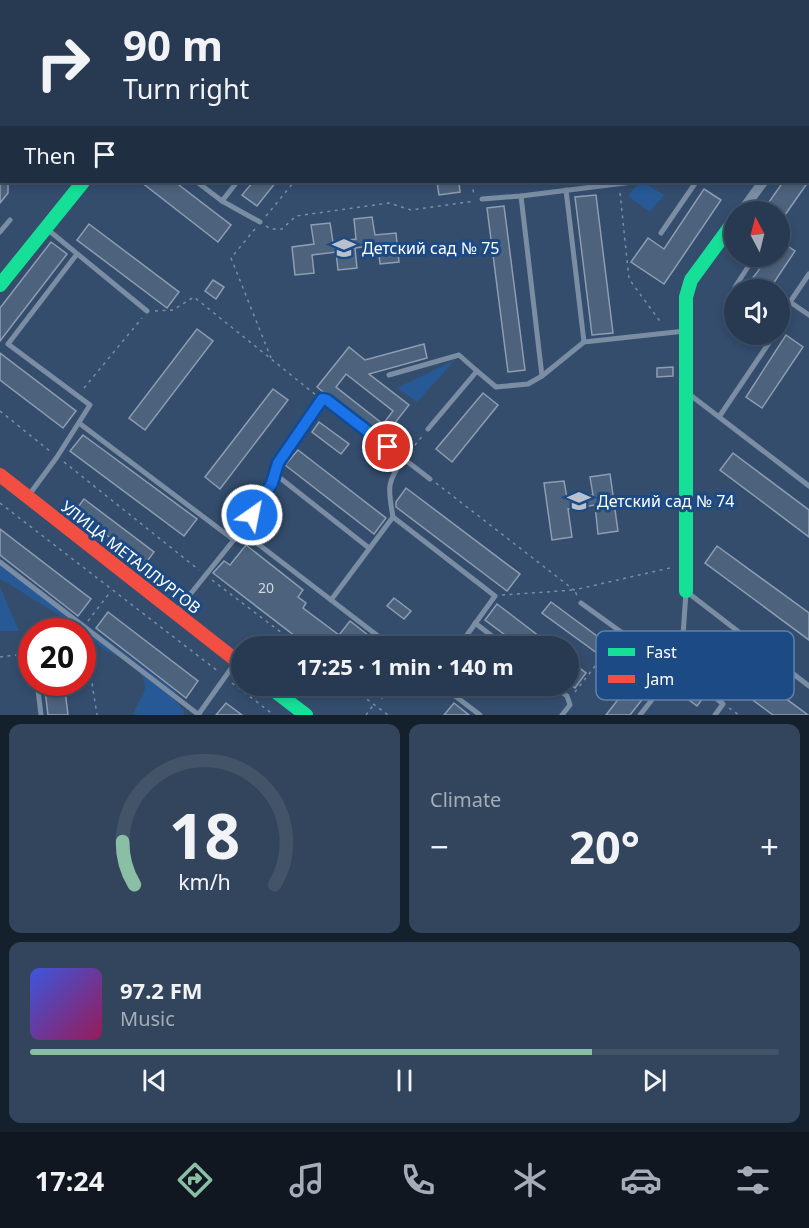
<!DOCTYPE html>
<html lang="en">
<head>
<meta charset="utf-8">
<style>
	:root { --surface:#273a52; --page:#33455c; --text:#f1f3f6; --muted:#a4adb8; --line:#435469; --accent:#8abfa5 }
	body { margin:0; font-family:"Noto Sans",sans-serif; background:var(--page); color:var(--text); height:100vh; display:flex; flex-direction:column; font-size:22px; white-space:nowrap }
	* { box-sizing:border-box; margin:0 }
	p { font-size:20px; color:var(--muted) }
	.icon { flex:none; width:33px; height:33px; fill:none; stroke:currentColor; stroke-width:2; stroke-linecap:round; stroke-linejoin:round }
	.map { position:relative; height:715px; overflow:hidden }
	.sheet { display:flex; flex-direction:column; gap:9px; padding:9px; background:#15202d; flex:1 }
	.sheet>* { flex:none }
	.banner { position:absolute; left:0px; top:0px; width:810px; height:183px; box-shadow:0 3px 9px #0003,0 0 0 2px var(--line); background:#273a52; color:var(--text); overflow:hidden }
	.needle { width:39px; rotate:353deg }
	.buttons { position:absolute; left:724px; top:201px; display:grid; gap:12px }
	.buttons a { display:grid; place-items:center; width:66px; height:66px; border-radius:50%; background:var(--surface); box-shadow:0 3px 9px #0003,0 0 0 2px var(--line); font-size:30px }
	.speed { position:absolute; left:18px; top:618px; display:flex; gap:12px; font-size:30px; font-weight:700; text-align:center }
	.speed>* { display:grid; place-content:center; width:78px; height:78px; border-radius:50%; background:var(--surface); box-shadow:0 3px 9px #0003,0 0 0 2px var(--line); line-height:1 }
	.speed .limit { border:9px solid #d22; background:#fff; color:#111 }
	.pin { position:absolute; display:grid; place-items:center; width:51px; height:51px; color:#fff; margin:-26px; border:3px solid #fff; border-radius:50%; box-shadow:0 2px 6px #0007 }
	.me { position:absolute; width:66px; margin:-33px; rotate:33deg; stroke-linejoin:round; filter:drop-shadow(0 0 4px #0008) }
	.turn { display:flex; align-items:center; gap:21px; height:126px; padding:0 24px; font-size:27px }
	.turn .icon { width:78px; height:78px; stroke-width:2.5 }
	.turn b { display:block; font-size:42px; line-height:51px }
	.then { display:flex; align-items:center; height:57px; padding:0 24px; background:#0003; gap:12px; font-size:22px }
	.big { font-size:45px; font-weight:700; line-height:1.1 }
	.sheet .card { flex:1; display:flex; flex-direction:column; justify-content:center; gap:9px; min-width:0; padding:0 21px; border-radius:12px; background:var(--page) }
	.sheet .dial { align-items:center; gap:0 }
	.dial svg { height:156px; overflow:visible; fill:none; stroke:var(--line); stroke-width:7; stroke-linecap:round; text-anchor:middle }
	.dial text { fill:var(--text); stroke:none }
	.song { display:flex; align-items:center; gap:18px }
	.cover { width:72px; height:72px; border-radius:9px; background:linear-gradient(135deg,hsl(230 70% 55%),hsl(330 70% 35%)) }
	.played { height:6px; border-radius:3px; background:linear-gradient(90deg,var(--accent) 75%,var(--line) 75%) }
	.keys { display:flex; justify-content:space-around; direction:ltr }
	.heat { display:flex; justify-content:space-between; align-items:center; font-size:33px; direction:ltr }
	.sheet .tiles { flex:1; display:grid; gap:9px; grid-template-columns:1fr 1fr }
	.card:last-child { grid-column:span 2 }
	.trip { position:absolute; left:231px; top:636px; width:348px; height:60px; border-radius:30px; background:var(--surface); box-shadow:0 3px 9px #0003,0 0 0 2px var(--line); font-weight:700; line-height:60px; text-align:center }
	.dock { display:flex; height:96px; justify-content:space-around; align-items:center; background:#101721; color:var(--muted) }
	.dock .icon { width:42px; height:42px }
	.dock .on { color:var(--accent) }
	.dock b { font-size:27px; color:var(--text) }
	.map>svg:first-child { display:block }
	.green { fill:#275997 }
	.building { fill:#4d627c; stroke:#8e9db1; stroke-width:1.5; fill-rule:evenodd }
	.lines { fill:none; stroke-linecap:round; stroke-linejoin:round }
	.path { stroke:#7a8da3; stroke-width:1.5; stroke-dasharray:3 4.5; stroke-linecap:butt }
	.lane { stroke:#7a8da3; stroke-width:5 }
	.street { stroke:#7a8da3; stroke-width:10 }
	.fast { stroke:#16e098; stroke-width:14 }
	.jam { stroke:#f24e42; stroke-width:14 }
	.route-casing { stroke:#114b97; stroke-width:15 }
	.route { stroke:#1a73e8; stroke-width:10 }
	.labels { text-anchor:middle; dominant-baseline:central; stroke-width:6; stroke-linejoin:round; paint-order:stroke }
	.number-label { font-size:14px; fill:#d2d8de }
	.poi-label { font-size:16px; fill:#fff; stroke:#1c4a85; text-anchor:start }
	.street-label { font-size:16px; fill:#fff; stroke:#1c4a85 }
	.key { fill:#1c4a85; stroke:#6080aa; stroke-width:1.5 }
	.key-label { font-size:16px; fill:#fff }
</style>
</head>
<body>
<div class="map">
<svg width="809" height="715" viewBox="0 0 809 715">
	<rect width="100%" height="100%" fill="#344d6d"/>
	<g class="green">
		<polygon points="640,182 643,182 664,195 650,212 628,196"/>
		<polygon points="455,360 417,402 397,388"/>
		<path d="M0,559L176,692L173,697L184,711V715H134C135,703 149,694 144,680C138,663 118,658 104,649C98,645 93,639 87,634C71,622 53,611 36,601C24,594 13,585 0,579Z"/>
		<polygon points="0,587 19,631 0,631"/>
	</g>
	<g class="building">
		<polygon points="0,179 8,185 8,193 0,203"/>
		<polygon points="141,182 175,182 231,225 218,242"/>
		<polygon points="253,182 276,182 257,206 242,195"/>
		<polygon points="437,182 459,182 460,192 439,195"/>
		<polygon points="783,182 808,182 780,222 780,212 762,212"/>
		<polygon points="704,189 721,200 664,284 631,262 648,238 664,249"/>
		<polygon points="596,195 613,333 592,335 575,197"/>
		<polygon points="504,206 525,370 508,372 487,208"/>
		<polygon points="372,217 375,235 396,233 399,262 380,264 378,245 355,248 357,268 338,270 336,252 312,255 314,273 295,275 292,247 314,244 311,225 330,223 333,242 356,239 354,219"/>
		<polygon points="89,224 179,292 167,308 77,240"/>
		<polygon points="780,241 795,251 769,290 749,290 755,281 752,279 764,263 766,264 771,256 780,256"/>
		<polygon points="51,242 67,254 0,341 0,308"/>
		<polygon points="213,280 224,287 216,299 205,291"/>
		<polygon points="197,329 213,341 145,430 129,418"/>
		<polygon points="786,335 803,347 762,408 746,397"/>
		<path d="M424,344L427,358L369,374L409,405L384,437L330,395H327L317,387L349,347L365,360ZM346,374L393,411L383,424L336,387Z"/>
		<polygon points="0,353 76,411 63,428 0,380"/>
		<polygon points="673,367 673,376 657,377 657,368"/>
		<polygon points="273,389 288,400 220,489 205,477"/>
		<polygon points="483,393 498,405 452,462 436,449"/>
		<polygon points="319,422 349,444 341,454 312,432"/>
		<polygon points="83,435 197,519 184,536 70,451"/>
		<polygon points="298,450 386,518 374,534 285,465"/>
		<polygon points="733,453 809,510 809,537 720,470"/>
		<polygon points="610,474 618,531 598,534 595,505 568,509 572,537 552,540 544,483 564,481 567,498 593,495 590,477"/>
		<polygon points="406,488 520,574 507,591 396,507 396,502"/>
		<polygon points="84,499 154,552 145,564 75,511"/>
		<polygon points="0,529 91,599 78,616 0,555"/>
		<polygon points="246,545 303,590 298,597 306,603 303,608 339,635 350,621 382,646 308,646 213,573 224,561 230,565"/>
		<polygon points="717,546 809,613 809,640 705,563"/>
		<polygon points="394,598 411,611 404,619 387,606"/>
		<polygon points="551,602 609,645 601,656 542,613"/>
		<polygon points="497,604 552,646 520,646 485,620"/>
		<polygon points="108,612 198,681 186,698 96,628"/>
		<polygon points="704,638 808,715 773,715 692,655"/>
		<polygon points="568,659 586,673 575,688 568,683"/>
		<polygon points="640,671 655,683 630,715 606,715"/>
		<polygon points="44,682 64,682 68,715 48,715"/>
		<polygon points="682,682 703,698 697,706 676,690"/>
		<polygon points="366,686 392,686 382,698"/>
		<polygon points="226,703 242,715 216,715"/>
		<polygon points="454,703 469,715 444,715"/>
	</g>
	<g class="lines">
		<g class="path">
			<polyline points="690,0 690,2"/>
			<polyline points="668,2 671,0"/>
			<polyline points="808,143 809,143"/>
			<polyline points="472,182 474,196"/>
			<polyline points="620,193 629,279 662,324"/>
			<polyline points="266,216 294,182"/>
			<polyline points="266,226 271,229 282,229 296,216 389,203 411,210 475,201"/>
			<polyline points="255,229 231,258 271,358"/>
			<polyline points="155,311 173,310 194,297 316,395"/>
			<polyline points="84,388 142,318"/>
			<polyline points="0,411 51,452"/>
			<polyline points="410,451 424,434"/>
			<polyline points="64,462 199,570"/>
			<polyline points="436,483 574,590 674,567"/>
			<polyline points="0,503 219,672"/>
			<polyline points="212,580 299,646"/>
			<polyline points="502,595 574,590 577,595"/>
			<polyline points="88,621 111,591"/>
			<polyline points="85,639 97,715"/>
			<polyline points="0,657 32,653"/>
			<polyline points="232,683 274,715"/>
			<polyline points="349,686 388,715"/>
			<polyline points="575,692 616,639"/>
			<polyline points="729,708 739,715"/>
			<polyline points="366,715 374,704"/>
		</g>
		<g class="lane">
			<polyline points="202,0 204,2"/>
			<polyline points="289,0 291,2"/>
			<polyline points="448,0 448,2"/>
			<polyline points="606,0 608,2"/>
			<polyline points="0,102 2,113"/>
			<polyline points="197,182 222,201 237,182"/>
			<polyline points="566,190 584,342"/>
			<polyline points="521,196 542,376"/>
			<polyline points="482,199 521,196 633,182"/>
			<polyline points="222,201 260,222"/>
			<polyline points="47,229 147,311"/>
			<polyline points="0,232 10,220"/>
			<polyline points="661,233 696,182"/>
			<polyline points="809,274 790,302 809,315"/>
			<polyline points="735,287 755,256"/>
			<polyline points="780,328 780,327"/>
			<polyline points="389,375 459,355 477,371"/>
			<polyline points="689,394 809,486"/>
			<polyline points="719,417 775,334"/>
			<polyline points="79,423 234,540"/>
			<polyline points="428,429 477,371 496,387 528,384 542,376 584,342 685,331"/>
			<path d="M404,458C386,483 388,488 393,517L495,596L459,646"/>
			<polyline points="275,474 369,548"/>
			<polyline points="29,495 57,457 90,405 8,344 77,254"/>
			<polyline points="241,531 391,646"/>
			<polyline points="0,562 199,715"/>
			<polyline points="687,592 809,686"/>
			<polyline points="331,600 393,517"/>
			<polyline points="581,603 675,671 679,669 681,664 686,592"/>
			<polyline points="176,612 241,531 272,483 278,463 322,399 327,400 430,479"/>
			<polyline points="475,623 505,646"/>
			<polyline points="691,677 723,704 715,715"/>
			<polyline points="37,682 41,715"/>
			<polyline points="442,686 480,715"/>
			<polyline points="554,686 567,696 570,705 562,715"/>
			<polyline points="198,715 235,663"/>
			<polyline points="640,715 665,683"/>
		</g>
		<g class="street">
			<polyline points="227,2 228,0"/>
			<polyline points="808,119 809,118"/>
			<polyline points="741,212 763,182"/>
		</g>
		<g class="fast">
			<polyline points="719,0 721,2"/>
			<polyline points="0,285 83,182"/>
			<polyline points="686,591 686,297 691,280 735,220"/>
			<polyline points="268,686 306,715"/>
		</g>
		<g class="jam">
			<polyline points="808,88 809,89"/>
			<polyline points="0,475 242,665"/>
		</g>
	</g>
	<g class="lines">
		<g class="route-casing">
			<polyline id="route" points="252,515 272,483 278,463 322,399 327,400 388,447"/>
		</g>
		<use href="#route" class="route"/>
	</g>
	<defs>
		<g id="school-bare" transform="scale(1.8)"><path d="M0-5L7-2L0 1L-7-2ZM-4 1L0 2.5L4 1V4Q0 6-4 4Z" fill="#b8c1cc" stroke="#1c4a85" stroke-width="2.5" paint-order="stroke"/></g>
	</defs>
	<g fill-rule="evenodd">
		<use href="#school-bare" x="344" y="248"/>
		<use href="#school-bare" x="579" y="501"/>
	</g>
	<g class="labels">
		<g class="number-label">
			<text x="266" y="587">20</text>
		</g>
		<g class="poi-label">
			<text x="362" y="248">Детский сад № 75</text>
			<text x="597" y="501">Детский сад № 74</text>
		</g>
		<g class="street-label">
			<text transform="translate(131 557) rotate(38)">УЛИЦА МЕТАЛЛУРГОВ</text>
		</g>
	</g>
	<rect x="596" y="631" width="198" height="69" rx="9" class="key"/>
	<rect x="608" y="648" width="27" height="8" fill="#16e098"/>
	<rect x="608" y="675" width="27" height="8" fill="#f24e42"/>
	<g class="key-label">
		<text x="646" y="658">Fast</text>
		<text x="646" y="685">Jam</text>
	</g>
</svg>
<div class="buttons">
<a><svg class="needle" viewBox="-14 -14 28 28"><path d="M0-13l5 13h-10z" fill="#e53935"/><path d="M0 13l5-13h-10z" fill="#a4adb8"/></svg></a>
<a><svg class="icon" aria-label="sound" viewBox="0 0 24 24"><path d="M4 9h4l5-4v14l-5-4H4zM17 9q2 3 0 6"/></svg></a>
</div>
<div class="speed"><div class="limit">20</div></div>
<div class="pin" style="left:388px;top:447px;background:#d93025"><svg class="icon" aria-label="arrive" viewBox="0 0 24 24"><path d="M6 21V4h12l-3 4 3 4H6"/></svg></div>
<svg class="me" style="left:252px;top:515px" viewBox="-20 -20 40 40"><circle r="17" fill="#1a73e8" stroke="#fff" stroke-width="3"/><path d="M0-11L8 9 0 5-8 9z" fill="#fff"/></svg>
<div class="trip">17:25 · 1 min · 140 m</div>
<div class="banner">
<div class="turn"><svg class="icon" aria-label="right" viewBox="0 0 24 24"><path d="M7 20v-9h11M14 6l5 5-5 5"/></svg><div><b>90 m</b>Turn right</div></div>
<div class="then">Then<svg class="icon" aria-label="arrive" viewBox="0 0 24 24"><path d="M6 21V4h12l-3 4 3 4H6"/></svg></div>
</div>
</div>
<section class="sheet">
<div class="tiles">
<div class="card dial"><svg viewBox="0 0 100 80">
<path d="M14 69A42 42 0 1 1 86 69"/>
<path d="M14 69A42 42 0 0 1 8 47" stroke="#8abfa5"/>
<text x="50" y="56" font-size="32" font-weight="700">18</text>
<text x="50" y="72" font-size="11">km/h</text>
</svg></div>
<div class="card"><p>Climate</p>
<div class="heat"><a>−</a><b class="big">20°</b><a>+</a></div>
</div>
<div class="card">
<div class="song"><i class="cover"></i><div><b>97.2 FM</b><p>Music</p></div></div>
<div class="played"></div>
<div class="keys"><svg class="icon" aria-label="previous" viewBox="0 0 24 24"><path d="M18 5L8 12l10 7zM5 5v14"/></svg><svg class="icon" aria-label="pause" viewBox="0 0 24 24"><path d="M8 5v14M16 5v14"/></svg><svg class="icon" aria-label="next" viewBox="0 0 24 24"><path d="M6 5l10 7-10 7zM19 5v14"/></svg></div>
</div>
</div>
</section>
<nav class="dock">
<b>17:24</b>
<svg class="icon on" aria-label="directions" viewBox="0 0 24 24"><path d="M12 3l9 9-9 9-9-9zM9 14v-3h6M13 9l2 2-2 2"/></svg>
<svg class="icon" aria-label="music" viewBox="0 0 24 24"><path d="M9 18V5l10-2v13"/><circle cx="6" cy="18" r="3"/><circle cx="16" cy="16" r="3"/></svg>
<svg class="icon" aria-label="phone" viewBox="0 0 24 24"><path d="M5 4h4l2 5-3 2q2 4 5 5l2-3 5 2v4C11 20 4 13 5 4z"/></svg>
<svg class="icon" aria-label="climate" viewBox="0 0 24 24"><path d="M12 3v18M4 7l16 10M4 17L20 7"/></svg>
<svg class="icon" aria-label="car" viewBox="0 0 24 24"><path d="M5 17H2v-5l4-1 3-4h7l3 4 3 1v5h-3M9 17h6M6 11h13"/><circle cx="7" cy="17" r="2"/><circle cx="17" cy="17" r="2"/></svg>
<svg class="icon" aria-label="filters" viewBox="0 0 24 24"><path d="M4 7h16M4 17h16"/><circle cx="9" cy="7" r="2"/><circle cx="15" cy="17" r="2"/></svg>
</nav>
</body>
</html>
